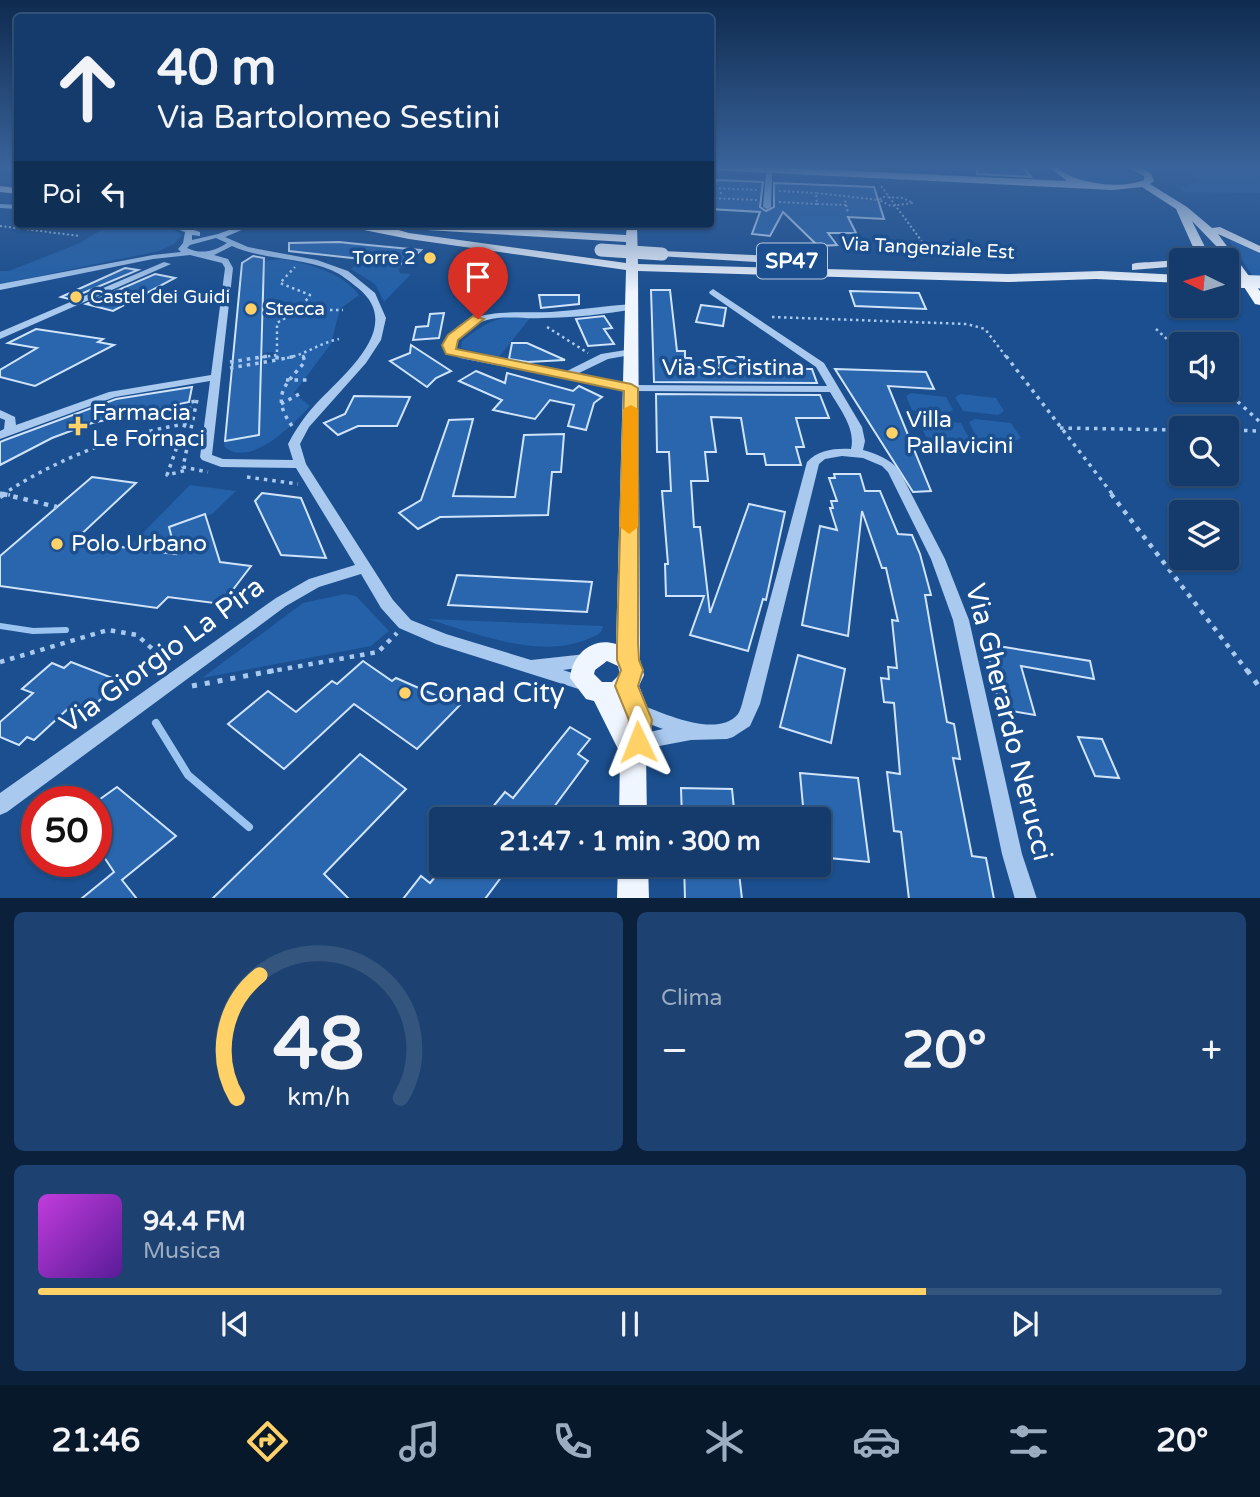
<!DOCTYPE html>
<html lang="it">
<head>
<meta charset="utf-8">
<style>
	:root { --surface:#143b6b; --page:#1d4271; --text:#f1f3f6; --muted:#9dadc1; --line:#33557e; --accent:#ffd166 }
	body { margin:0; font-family:"Varela Round",sans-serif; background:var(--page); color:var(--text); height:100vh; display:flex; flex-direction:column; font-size:26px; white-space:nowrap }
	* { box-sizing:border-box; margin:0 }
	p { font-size:23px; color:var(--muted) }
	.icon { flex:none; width:38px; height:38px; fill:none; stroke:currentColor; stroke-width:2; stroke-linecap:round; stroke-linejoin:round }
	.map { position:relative; height:898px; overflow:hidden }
	.panel { display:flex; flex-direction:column; gap:14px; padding:14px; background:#0b203b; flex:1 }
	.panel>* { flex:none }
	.banner { position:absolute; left:14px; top:14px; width:700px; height:214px; border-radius:7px; box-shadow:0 2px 5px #0004,0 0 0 2px var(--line); background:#143b6b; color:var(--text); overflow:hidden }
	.needle { width:46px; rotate:275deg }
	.controls { position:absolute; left:1169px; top:248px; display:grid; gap:14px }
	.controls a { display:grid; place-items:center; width:70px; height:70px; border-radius:7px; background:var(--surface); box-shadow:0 2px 5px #0004,0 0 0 2px var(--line); font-size:35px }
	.speed { position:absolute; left:21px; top:786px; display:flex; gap:14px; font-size:35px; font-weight:700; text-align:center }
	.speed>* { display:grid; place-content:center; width:91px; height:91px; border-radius:50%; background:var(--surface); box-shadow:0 2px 5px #0004,0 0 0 2px var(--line); line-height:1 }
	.speed .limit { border:10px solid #d22; background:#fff; color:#111 }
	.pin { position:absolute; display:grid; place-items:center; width:60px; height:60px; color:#fff; margin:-72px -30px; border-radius:50% 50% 50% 0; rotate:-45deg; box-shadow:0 0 7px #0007 }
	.pin .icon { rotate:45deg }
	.me { position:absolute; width:77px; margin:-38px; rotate:358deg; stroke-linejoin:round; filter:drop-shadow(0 0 5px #0008) }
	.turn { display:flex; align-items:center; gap:24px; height:147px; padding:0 28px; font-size:32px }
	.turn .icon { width:91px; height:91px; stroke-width:2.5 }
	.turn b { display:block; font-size:49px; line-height:60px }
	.then { display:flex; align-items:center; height:66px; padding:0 28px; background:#0003; gap:14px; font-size:26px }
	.big { font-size:52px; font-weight:700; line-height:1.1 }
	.panel .tile { flex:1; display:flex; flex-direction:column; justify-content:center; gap:10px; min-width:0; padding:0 24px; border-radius:10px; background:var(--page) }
	.panel .dial { align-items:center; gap:0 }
	.dial svg { height:182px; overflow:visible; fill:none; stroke:var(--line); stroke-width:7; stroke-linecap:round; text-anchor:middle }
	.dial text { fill:var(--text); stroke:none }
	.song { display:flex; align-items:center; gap:21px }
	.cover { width:84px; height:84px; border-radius:10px; background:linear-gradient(135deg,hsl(290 70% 55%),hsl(270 70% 35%)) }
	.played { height:7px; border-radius:4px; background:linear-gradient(90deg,var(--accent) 75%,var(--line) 75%) }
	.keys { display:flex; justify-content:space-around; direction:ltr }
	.heat { display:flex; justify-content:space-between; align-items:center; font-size:38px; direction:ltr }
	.panel .tiles { flex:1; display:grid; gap:14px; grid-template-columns:1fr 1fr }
	.tile:last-child { grid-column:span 2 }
	.trip { position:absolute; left:429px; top:807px; width:402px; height:70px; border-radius:7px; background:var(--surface); box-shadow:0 2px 5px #0004,0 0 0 2px var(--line); font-weight:700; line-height:70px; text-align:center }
	.tabs { display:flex; height:112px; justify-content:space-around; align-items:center; background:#08182b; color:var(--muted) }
	.tabs .icon { width:49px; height:49px }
	.tabs .current { color:var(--accent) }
	.tabs b { font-size:32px; color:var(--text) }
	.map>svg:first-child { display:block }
	.green { fill:#2461a8 }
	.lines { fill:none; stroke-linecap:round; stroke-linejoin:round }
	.stream-far1 { stroke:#9cc4f0; stroke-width:6 }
	.stream { stroke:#9cc4f0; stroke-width:8 }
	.building { fill:#2a66ad; stroke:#cfe3fa; stroke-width:2 }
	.path-far4 { stroke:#a9c9ee; stroke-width:2; stroke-dasharray:2 2.5; stroke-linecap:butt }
	.path-far3 { stroke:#a9c9ee; stroke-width:2.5; stroke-dasharray:2.5 3.5; stroke-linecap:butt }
	.path-far2 { stroke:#a9c9ee; stroke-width:3.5; stroke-dasharray:3.5 5; stroke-linecap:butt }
	.path-far1 { stroke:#a9c9ee; stroke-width:4.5; stroke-dasharray:4.5 6; stroke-linecap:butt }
	.path { stroke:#a9c9ee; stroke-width:5; stroke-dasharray:5 8; stroke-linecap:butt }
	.minor { fill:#a9c9ee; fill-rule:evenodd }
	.major { fill:#f0f6ff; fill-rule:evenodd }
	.major-bridge-far1 { stroke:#f0f6ff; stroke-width:10 }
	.major-bridge { stroke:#f0f6ff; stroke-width:13 }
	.route { fill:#ffd166; stroke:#a68842; stroke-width:2 }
	.slow { fill:#f59e0b }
	.poi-dot { fill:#ffd166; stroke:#1b4f8f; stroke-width:2.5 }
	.labels { text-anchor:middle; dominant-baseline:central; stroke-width:7; stroke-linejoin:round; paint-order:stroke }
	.far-street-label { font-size:19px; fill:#fff; stroke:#1b4f8f }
	.far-poi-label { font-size:19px; fill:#fff; stroke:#1b4f8f; text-anchor:start }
	.shield { fill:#1b4f8f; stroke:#bbcadd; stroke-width:2 }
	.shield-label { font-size:21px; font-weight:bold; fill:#fff }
	.street-label { font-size:23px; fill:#fff; stroke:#1b4f8f }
	.poi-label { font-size:23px; fill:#fff; stroke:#1b4f8f; text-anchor:start }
	.near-street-label { font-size:28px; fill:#fff; stroke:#1b4f8f }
	.near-poi-label { font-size:28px; fill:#fff; stroke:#1b4f8f; text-anchor:start }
</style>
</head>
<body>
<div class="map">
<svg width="1260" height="899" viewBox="0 0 1260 899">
	<rect width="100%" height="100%" fill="#1b4f8f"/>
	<g class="green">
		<path d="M1062,167H1122L1142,178C1128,190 1069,184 1062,167Z"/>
		<polygon points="1189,167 1251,167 1260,173 1260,193 1183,192 1179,187 1202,181 1191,175 1196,173"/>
		<path d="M111,224C134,224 163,220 182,235L174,244L159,251L0,284V271H9L80,243Z"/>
		<polygon points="1232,240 1260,252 1260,286 1229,241"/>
		<path d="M282,259C309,264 342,272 359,295L340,309L331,344L294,393L310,406C294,424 249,470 224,446L225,441L258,435L260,364L275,361L274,359L226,364L275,356L273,352L263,353L264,261Z"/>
		<polygon points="362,261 402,265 398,269 400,273 411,274 384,302 375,284 351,269"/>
		<path d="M510,317L530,318L499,357L461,348L462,341C476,330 492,318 510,317Z"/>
		<path d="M911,393L946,397L953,410C941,417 924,414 912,410L906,396Z"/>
		<polygon points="961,394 996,398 1004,411 998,415 963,411 955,397"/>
		<path d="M925,419L961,423L969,438C957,445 938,442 926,437L919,422Z"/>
		<path d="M975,419L1011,423L1021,438C1009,445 990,442 977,438L969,422Z"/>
		<polygon points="190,485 236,491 212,514 169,527 176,555 128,548"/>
		<polygon points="345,594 356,596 389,631 371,646 202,678 303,603"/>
		<path d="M427,619L603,626C602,635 596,635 588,639C538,660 476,633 427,619Z"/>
	</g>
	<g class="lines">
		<polyline class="stream-far1" points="0,626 33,631 66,630"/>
		<polyline class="stream" points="156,723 188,775 249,827"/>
	</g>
	<g class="building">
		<polygon points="977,167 1023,167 1031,177 977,174"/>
		<polygon points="716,180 763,182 760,207 766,211 774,207 774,183 874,187 884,219 848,217 856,233 828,233 837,245 818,246 783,212 770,236 752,234 760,212 710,209"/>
		<polygon points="339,242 368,245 421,250 406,264 289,251 289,243"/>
		<polygon points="253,256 264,258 259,435 225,441 242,263"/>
		<polygon points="125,268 138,270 69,299 61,297"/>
		<polygon points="155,274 175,278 113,311 86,304"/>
		<polygon points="651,290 670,290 677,351 685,351 685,358 691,358 692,367 720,368 718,357 744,357 746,369 812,369 817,383 654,382"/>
		<polygon points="850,291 919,293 926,309 855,306"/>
		<polygon points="539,295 579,295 579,304 541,308"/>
		<polygon points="701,305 726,308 723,326 696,322"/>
		<polygon points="444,313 439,338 413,340 416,327 428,326 430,314"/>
		<polygon points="604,316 612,328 604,329 614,344 588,346 576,319"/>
		<polygon points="36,329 103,339 98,342 114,345 35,386 0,377 0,370 37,348 8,343"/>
		<polygon points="512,343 527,343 565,360 528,362 509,359"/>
		<polygon points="411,345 451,371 436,378 427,387 390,361 410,353"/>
		<polygon points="835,369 926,372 934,389 888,386 931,491 913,492"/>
		<polygon points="476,371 505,383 507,373 573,391 579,386 602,397 594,403 586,430 568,426 574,405 550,400 535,419 493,410 502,400 459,381"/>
		<polygon points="192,387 189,402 92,423 52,438 0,465 0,442 5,440 116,399"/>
		<polygon points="656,394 820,395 829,418 796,418 804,447 796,447 801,465 766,465 764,454 747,454 741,418 711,417 716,452 705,452 708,481 691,481 694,527 700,527 710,613 749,504 785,512 766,600 763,599 748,651 690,635 704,596 666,596 665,564 668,564 662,491 671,491 669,452 657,452"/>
		<polygon points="354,396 410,397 397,426 358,426 338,435 324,423 345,414"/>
		<polygon points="473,419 453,496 515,497 524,435 564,434 561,472 552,472 548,515 440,517 418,529 399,513 421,500 449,420"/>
		<polygon points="834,474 860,474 865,491 880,491 898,534 912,535 920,554 931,595 925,595 947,722 954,724 960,759 953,758 972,856 986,858 994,899 909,899 901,832 894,831 887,772 900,774 894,703 884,702 881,678 889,679 888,667 897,668 892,620 898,621 886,568 882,568 862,511 848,636 802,625 820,526 837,530 830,508 833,508 831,501 837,501 829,478 835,478"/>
		<polygon points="92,477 136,483 74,541 176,554 169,527 205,514 220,562 251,566 222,604 168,597 157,608 0,586 0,556"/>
		<polygon points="262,493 301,498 326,558 281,555 255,501"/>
		<polygon points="457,575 592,582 587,612 448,605"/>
		<polygon points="986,644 1090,661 1094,679 1021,666 1035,715 1000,709"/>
		<polygon points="798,655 845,669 831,743 780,727"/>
		<polygon points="363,661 392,681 396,678 437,696 441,693 460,705 417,749 354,704 284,769 228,724 268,691 296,712 332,681 337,684"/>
		<polygon points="71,662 115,679 103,690 108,692 87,713 71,706 34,740 27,737 19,745 0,737 0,722 33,693 22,689 52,663 64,668"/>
		<polygon points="570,727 590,739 578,754 588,761 545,819 483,819 505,792 513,798"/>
		<polygon points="1078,737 1102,739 1119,778 1095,776"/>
		<polygon points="360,754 406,789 324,874 349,899 212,899"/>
		<polygon points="800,773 858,778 869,862 819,857 819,819 804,817"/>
		<polygon points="117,787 176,836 122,880 137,899 81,899 114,872 96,845 96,802"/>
		<polygon points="681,788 732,789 735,819 682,819"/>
		<polygon points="446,864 511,864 485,899 403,899 421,876 430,883"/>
		<polygon points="684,864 738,864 742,899 685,899"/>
	</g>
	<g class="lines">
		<g class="path-far4">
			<polyline points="881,186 929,251"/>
			<polyline points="710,188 757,190"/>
			<polyline points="779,191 816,193"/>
			<polyline points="720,193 723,193"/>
			<polygon points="883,197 903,198 913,203 891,206 879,200"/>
			<polyline points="710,198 757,200"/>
			<polyline points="779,202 817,204 816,193 879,200"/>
			<polyline points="817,204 846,205 845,199"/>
			<polyline points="846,205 848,213"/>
			<polyline points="0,226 80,236"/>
		</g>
		<g class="path-far3">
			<polyline points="928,249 930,252"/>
			<polyline points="300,310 343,310"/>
			<polyline points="772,317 967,324 985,329 1007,358"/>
			<polyline points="547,327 588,353"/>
			<polyline points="1156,329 1181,352"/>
			<polyline points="303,355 304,358"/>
			<polyline points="256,358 277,355"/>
			<polyline points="277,358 277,323 300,309 310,295 280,283 295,267"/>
			<path d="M287,358C307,354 319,343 339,339"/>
		</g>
		<g class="path-far2">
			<polyline points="277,356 277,360 296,356"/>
			<polyline points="1006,356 1113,495"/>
			<polyline points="230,362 268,356"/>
			<polyline points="230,368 277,360"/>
			<polyline points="286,380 308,380"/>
			<polyline points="1225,390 1260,422"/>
			<polyline points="197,400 183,467 208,472"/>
			<polyline points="281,404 301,393"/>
			<polyline points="185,424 167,475 187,470"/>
			<path d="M292,426C271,397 284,385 305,362L303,356"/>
			<polyline points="1060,428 1181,430"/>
			<polyline points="1227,430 1260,431"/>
			<polyline points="247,477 298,484"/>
			<polyline points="0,493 10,495"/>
			<path d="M2,495C58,458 119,435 185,424L191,402L197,401"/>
		</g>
		<g class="path-far1">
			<polyline points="3,494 57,507"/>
			<polyline points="1111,494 1248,672"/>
			<polyline points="0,497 5,494"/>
			<polyline points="0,662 108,630 137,635 169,664"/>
			<polyline points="267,672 378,652 397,633"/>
		</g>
		<g class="path">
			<polyline points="1247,670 1260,688"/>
			<polyline points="192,686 277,670"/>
		</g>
		<g class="minor">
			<polygon points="769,172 772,174 771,207 767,209 763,207 766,174"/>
			<polygon points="0,204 18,205 18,209 0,208"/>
			<path d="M164,224H175L200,232V236L192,235V240L218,234L245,224H256L225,237L248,247L317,260L348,271L375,293L386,318L381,340L366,363L309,427L300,444L306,464L393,600L411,620L446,634L531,660L586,654L592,656L594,661L592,666L563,670L591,679L594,684L591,689L585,691L436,644L399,628L381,608L361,574L319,587L286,606L7,812L0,815V793L276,598L309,579L355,565L296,468L221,467L202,460L200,457L210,381L115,397L0,439V431L4,429L5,420L0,418V410L15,417L16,425L109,392L211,375L225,268L222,263L190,255L153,259L0,290V284L153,255L181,252L178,249L183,243L185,232ZM216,238L227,243C215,251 201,255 187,248L190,245ZM232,246C264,260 300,257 331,270C341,274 349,281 358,288C406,327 342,375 315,405C304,417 296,429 288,444L293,460L223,459L212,455L233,268L228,259L214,255Z"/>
			<polygon points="164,262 171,264 0,339 0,332"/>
			<path d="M713,289L824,363L862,427L865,441L863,450C877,454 890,459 899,470L945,559L969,620L1022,854L1037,899H1015L1002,854L953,620L931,559L888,472L882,466L863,458L842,456L825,459L819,464L760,704L750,726L733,737L727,739L691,740L638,750L631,748L629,742L631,736L663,729L633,718L630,712L633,706L639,704C663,713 717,739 738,714C740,711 741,707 742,704L807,462C818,450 835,448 851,449C856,429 840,409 830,392L631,391L460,358L445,350L444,345C461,304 517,314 551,312C578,310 605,306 632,304L635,305V309C607,314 571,318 542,318C524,319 504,315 487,320C474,324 457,333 454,347L467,353L565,372L601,354L632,349L636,350V354L608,359L577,374L631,385L827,386L816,367L710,294L709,292Z"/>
		</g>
		<g class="major">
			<path d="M710,167H771L1067,181L1049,167C1059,167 1064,173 1073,177C1094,185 1124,188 1144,180V176L1127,167H1138L1151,173L1154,181L1150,184L1187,207L1212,228L1220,227L1260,246V253L1218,234L1260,291V305L1255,304L1220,250L1192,221L1205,247C1201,259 1193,261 1181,261V266L1132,270V264L1136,263C1154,261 1183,264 1193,247L1176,209L1142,187L1113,190L710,170Z"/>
			<polygon points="0,186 18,188 18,194 0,192"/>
			<path d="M334,224L381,225L409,233L626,263V242L410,229L405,226L431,224L626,235L627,224H637L638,264L1008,274L1101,271L1181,275V283L1096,279L1008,282L638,271L640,660L644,675L639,686L649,711L652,726L646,753L647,819H619L620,753L594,701L586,699L570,678C572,655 592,636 616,644L626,270L409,239ZM607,661L618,666L620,674L612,682H602L594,674L595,670Z"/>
			<polygon points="662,251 819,258 825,262 819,266 658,256 656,254"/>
			<polygon points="618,864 648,864 649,899 617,899"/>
		</g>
		<polyline class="major-bridge-far1" points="601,250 619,251"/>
		<g class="major-bridge">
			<polyline points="601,250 662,254"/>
			<polyline points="1228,281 1260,282"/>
		</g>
	</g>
	<linearGradient id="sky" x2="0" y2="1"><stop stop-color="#0f2b4f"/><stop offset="0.57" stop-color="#39639b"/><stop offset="1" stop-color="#39639b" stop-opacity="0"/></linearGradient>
	<rect width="1260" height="293" fill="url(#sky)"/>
	<polygon class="route" points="473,316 484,319 458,340 456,349 631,384 638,388 638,643 639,660 643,670 638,686 652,720 647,750 638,753 630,750 626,742 629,720 615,686 621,670 617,660 617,643 624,391 446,354 442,345 448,335"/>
	<polygon class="slow" points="631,405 638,409 638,527 629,534 620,527 623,409"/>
	<g class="poi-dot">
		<circle cx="430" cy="258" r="7"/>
		<circle cx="76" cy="297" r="7"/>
		<circle cx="251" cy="309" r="7"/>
		<path d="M74.5 415.5h7v7h7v7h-7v7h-7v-7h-7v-7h7z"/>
		<circle cx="892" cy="433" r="7"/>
		<circle cx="57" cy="544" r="7"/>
		<circle cx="405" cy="693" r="7"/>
	</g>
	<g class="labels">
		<g class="far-street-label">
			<text transform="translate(928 248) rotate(3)">Via Tangenziale Est</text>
		</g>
		<g class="far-poi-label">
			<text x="416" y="258" text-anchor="end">Torre 2</text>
			<text x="90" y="297">Castel dei Guidi</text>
			<text x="265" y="309">Stecca</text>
		</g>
		<rect class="shield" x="757" y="243.5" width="70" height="35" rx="5"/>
		<g class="shield-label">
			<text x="792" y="261">SP47</text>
		</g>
		<g class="street-label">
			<text x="733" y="368">Via S.Cristina</text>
		</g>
		<g class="poi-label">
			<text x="92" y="413">Farmacia<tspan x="92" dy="26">Le Fornaci</tspan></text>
			<text x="906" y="420">Villa<tspan x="906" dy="26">Pallavicini</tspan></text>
			<text x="71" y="544">Polo Urbano</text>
		</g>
		<g class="near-street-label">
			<text transform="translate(162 655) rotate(-36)">Via Giorgio La Pira</text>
			<text transform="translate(1009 722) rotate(76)">Via Gherardo Nerucci</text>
		</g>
		<g class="near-poi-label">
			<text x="419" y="693">Conad City</text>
		</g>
	</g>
</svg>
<div class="controls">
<a><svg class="needle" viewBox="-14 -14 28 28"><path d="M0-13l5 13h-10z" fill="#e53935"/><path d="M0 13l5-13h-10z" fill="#9dadc1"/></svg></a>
<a><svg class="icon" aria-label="sound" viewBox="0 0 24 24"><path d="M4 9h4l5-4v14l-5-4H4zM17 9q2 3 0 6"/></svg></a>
<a><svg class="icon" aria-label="search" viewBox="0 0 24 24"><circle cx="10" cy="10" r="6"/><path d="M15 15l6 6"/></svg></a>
<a><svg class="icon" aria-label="layers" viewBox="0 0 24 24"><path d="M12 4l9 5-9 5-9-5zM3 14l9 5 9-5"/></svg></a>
</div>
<div class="speed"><div class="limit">50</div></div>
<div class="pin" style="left:478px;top:319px;background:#d93025"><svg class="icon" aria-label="arrive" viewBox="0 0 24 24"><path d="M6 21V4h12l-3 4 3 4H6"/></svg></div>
<svg class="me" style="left:638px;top:742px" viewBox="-20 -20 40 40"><path d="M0-17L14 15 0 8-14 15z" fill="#ffd166" stroke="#fff" stroke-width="4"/></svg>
<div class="trip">21:47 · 1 min · 300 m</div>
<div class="banner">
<div class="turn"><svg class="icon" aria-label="ahead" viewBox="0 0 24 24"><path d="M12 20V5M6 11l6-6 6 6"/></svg><div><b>40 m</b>Via Bartolomeo Sestini</div></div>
<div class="then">Poi<svg class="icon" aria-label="left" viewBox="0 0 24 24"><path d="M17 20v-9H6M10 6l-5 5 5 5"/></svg></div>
</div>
</div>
<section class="panel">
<div class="tiles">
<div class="tile dial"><svg viewBox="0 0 100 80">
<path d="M14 69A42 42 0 1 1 86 69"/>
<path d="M14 69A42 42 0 0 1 24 15" stroke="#ffd166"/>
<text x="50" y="56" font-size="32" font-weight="700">48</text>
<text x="50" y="72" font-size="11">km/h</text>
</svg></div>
<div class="tile"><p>Clima</p>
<div class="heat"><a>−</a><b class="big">20°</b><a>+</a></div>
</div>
<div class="tile">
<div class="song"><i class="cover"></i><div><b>94.4 FM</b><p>Musica</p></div></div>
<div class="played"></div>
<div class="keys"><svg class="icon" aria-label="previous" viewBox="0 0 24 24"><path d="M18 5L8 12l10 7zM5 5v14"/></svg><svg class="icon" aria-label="pause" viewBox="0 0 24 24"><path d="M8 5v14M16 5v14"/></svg><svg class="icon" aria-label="next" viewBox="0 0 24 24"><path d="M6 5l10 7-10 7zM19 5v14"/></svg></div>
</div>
</div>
</section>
<nav class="tabs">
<b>21:46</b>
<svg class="icon current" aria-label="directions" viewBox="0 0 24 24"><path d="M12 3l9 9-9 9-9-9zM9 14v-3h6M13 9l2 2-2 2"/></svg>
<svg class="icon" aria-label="music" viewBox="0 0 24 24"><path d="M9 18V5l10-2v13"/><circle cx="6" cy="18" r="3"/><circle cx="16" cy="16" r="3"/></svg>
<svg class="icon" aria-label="phone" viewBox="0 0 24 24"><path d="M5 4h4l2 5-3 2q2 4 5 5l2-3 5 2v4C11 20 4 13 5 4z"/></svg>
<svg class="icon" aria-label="climate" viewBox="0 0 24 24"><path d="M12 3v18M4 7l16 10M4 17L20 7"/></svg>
<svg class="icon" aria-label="car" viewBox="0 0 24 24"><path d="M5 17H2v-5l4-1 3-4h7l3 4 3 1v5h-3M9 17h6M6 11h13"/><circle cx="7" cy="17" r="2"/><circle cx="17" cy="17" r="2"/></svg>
<svg class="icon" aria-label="filters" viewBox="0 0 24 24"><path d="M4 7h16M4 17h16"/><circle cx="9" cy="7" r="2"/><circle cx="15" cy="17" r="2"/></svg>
<b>20°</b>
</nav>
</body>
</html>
